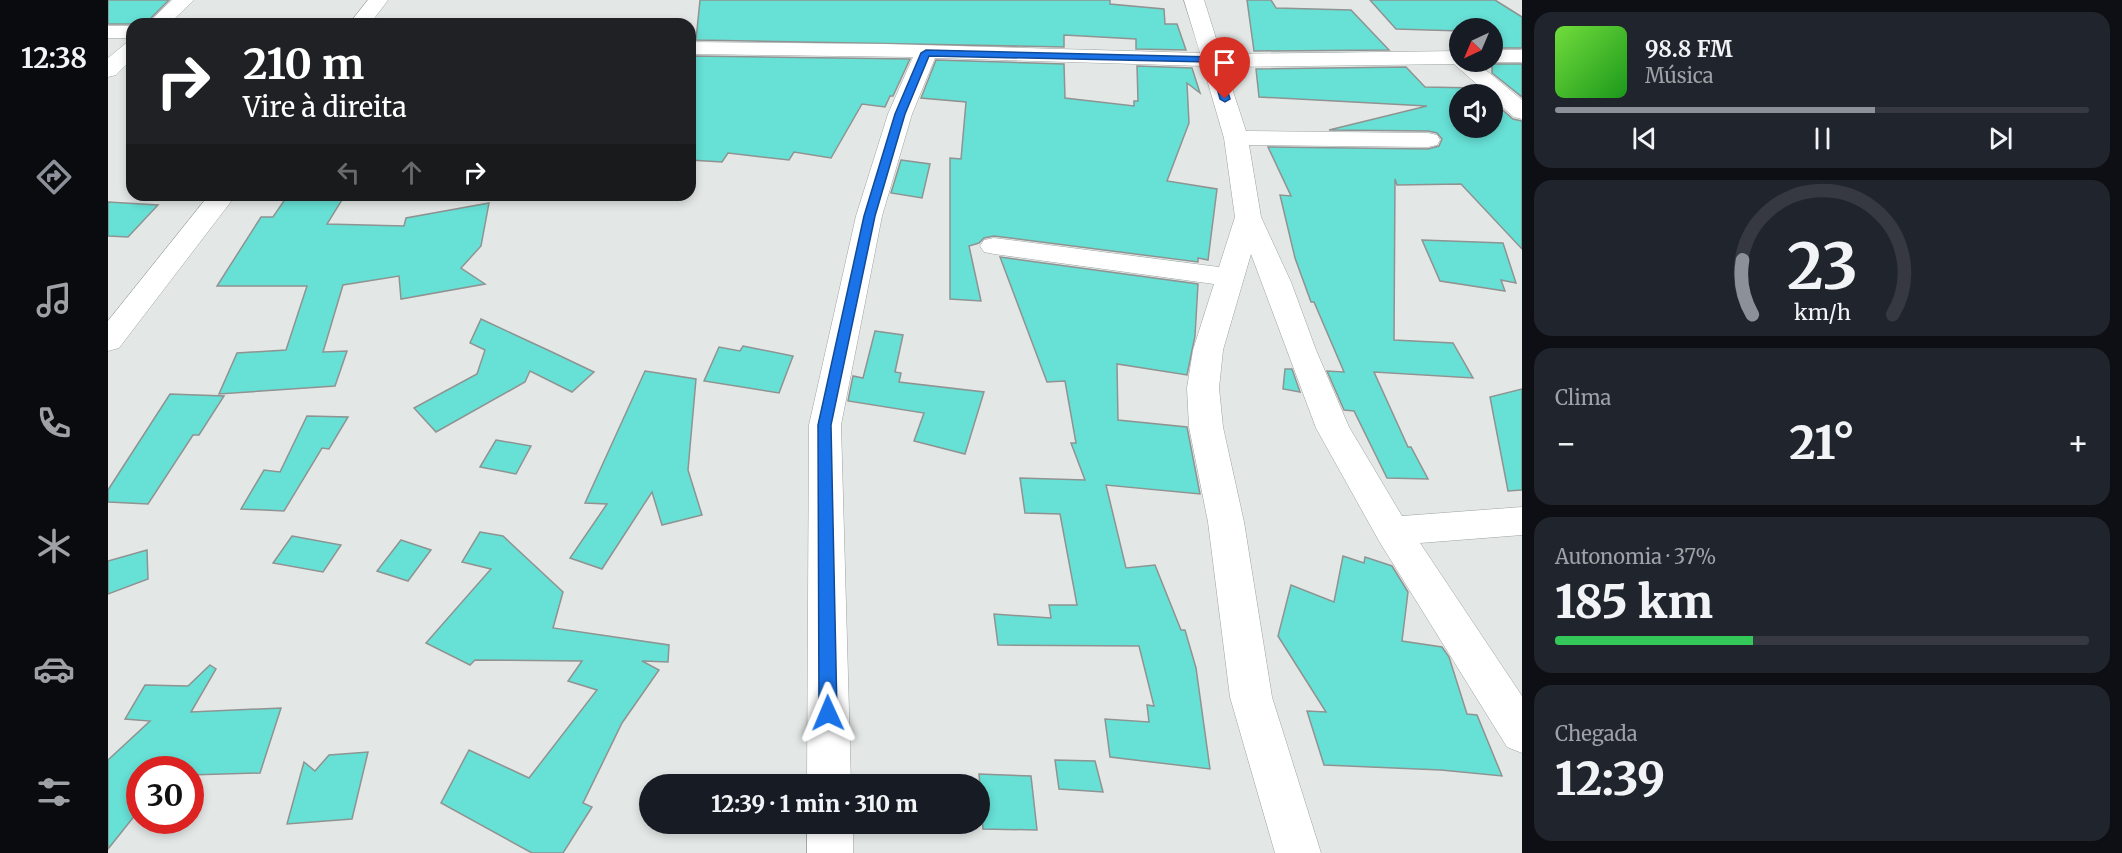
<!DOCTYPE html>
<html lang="pt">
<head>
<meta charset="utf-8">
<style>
	:root { --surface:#171b24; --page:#20242c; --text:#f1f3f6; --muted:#9ea1a6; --line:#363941; --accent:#8c9099 }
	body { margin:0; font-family:Merriweather,serif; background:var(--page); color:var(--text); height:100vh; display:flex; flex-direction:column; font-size:22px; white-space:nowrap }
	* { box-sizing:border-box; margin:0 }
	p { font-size:20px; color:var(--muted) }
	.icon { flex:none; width:33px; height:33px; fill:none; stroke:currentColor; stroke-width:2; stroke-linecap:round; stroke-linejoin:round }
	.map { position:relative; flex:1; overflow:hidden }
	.details { display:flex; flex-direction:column; gap:12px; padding:12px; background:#0d0f14; width:600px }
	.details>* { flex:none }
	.hud { position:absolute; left:18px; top:18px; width:570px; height:183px; border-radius:18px; box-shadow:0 3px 9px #0003; background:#202124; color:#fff; overflow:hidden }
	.needle { width:39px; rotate:224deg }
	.fabs { position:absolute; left:1341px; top:18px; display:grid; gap:12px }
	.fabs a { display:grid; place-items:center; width:54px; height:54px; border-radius:50%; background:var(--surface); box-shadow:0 3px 9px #0003; font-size:30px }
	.speed { position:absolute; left:18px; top:756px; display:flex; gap:12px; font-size:30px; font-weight:700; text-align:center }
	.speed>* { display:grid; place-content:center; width:78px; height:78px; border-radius:50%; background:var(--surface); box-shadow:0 3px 9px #0003; line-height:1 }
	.speed .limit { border:9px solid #d22; background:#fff; color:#111 }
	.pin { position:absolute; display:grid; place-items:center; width:51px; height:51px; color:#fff; margin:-62px -26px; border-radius:50% 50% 50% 0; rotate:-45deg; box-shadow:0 0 6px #0007 }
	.pin .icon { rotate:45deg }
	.me { position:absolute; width:66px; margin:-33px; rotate:359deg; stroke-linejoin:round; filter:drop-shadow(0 0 4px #0008) }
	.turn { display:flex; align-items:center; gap:21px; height:126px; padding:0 18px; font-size:27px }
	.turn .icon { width:78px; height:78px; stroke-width:2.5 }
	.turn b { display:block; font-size:42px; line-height:51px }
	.lanes { display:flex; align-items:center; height:57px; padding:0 18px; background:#0003; justify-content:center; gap:30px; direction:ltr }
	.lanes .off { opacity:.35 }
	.big { font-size:45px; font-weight:800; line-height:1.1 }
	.details .card { flex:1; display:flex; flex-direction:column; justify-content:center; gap:9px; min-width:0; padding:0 21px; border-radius:18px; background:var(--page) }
	.details .dial { align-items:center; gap:0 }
	.dial svg { height:156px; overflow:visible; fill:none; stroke:var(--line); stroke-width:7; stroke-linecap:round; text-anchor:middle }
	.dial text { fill:var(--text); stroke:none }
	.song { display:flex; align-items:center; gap:18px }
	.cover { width:72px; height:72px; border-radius:9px; background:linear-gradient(135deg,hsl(100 70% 55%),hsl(120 70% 35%)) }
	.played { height:6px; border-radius:3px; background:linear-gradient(90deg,var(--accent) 60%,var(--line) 60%) }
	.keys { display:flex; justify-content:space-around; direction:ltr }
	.heat { display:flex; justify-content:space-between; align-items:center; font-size:33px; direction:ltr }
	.charge { height:9px; border-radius:4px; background:linear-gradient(90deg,#34c759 37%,var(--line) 0) }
	.trip { position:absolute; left:531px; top:774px; width:351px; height:60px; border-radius:30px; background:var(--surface); box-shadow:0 3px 9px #0003; font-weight:800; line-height:60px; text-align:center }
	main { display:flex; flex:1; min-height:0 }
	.dock { display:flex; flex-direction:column; width:108px; justify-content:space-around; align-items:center; background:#090b0e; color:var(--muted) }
	.dock .icon { width:42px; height:42px }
	.dock .selected { color:var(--accent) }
	.dock b { font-size:27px; color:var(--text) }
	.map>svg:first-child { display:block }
	.building { fill:#67e0d5; stroke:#8f9392; stroke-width:1.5 }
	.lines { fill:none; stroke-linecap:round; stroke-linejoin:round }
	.minor-casing { stroke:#9da2a1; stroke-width:1 }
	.minor { fill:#fff; fill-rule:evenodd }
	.route { fill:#1a73e8; stroke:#114b97; stroke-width:1.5 }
</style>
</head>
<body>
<main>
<nav class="dock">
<b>12:38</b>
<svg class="icon selected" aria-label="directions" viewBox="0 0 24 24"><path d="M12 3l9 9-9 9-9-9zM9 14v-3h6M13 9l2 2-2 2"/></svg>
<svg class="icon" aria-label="music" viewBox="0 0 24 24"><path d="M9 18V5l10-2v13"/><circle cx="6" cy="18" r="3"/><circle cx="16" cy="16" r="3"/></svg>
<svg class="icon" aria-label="phone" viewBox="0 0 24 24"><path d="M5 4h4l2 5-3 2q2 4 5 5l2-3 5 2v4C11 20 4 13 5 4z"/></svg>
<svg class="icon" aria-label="climate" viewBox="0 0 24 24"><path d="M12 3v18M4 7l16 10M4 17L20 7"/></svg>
<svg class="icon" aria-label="car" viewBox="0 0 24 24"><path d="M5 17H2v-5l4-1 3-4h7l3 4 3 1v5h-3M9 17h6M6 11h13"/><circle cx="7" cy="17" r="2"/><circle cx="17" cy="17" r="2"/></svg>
<svg class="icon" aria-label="filters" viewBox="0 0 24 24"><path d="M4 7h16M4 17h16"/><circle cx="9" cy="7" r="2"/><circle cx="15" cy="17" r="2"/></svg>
</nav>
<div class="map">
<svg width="1414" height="853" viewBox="0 0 1414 853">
	<rect width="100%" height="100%" fill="#e3e8e7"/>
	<g class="building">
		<polygon points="0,0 61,0 37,24 0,24"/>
		<polygon points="592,0 1002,0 1002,4 1056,9 1057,24 1069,24 1078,50 1028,49 1028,39 956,35 956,47 588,40"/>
		<polygon points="1139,0 1163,0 1168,8 1243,10 1281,50 1146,51"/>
		<polygon points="1262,0 1387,0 1414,17 1414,48 1384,48 1384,28 1352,28 1352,31 1288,29"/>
		<polygon points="586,56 802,59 785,96 782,96 777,107 754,104 723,158 686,152 681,160 620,153 614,162 582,160 582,99"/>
		<polygon points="828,60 956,64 957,98 1026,106 1026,101 1030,101 1029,66 1084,68 1092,93 1079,83 1081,123 1059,181 1109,189 1100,260 1090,258 1090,262 886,236 876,238 871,243 861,246 873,301 842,299 842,158 853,159 858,102 813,98"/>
		<polygon points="1384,64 1414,64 1414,97 1384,73"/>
		<polygon points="1298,67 1317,87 1370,88 1377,94 1352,94 1352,128 1384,128 1384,101 1405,119 1414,121 1414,249 1353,184 1289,185 1287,179 1286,340 1345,343 1365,378 1266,372 1300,447 1303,447 1320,479 1279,478 1246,411 1236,410 1219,371 1236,372 1206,302 1203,302 1187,258 1172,195 1183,196 1160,147 1320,149 1331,146 1334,139 1329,133 1320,131 1221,130 1319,106 1151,97 1148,69"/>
		<polygon points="793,160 822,164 814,198 783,193"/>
		<polygon points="180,195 237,195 219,224 296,226 298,218 381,203 373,246 353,268 377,284 293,299 291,276 235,285 215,352 239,351 227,386 111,394 129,353 178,350 199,286 109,286 153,217 165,217"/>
		<polygon points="0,202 50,205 20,237 0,236"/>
		<polygon points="1314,240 1395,243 1408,283 1393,280 1397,291 1332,281"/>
		<polygon points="892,257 1090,284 1087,336 1079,375 1009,364 1010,420 1079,427 1092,494 998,485 1018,568 1047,565 1073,630 1077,630 1088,668 1102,769 1002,757 997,719 1041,722 1039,705 1046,706 1031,646 890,645 886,614 943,618 941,605 969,605 952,514 917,513 912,478 977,480 963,443 968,443 957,381 939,382"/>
		<polygon points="373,319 444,352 486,372 464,392 422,371 417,382 328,432 306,408 369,374 377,350 362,343"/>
		<polygon points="767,331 795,335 787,372 793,373 791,382 876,392 857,454 806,441 816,413 740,401 745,376 755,378"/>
		<polygon points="635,346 685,356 671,393 596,381 611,347 632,351"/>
		<polygon points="1177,369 1184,369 1192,392 1175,389"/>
		<polygon points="537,371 588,379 580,470 594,515 554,525 544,492 494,569 462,558 499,504 477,503"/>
		<polygon points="1414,389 1414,490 1400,491 1382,397"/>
		<polygon points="62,394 116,396 91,435 85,435 40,504 0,502 0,490"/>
		<polygon points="199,416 240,417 221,449 214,448 176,511 133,509 156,470 172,472"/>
		<polygon points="388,440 423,446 408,474 372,467"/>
		<polygon points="372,532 395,536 455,592 445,628 561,645 560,662 534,661 551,670 514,723 475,803 484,807 455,853 424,853 333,803 361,750 421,778 489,690 460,681 474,661 367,660 362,665 318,643 383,569 354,562"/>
		<polygon points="184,536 233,545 215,572 165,563"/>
		<polygon points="293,540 323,550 300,581 269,571"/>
		<polygon points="39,550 40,579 0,594 0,561"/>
		<polygon points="1235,556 1256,563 1257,557 1284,566 1300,592 1294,641 1334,647 1341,657 1359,714 1369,715 1394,776 1333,770 1216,765 1199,711 1218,712 1170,636 1183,585 1226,602"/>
		<polygon points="102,665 108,669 83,712 173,708 152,773 82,775 82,770 32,770 32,809 0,849 0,760 42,721 17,719 37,685 80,686"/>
		<polygon points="260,752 244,819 179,824 196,762 207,771 221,755"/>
		<polygon points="947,760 987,761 995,792 951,789"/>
		<polygon points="871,774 923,776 929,830 875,829"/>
	</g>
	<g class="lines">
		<g class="minor-casing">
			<g id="minor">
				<polygon points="64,0 86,0 61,24 39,24"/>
				<polygon points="260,0 280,0 262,24 241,24"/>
				<polygon points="1076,0 1096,0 1113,54 1352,51 1352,62 1368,62 1414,100 1414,119 1406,117 1384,98 1384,94 1380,94 1346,64 1117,67 1138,131 1320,133 1329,135 1332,140 1329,145 1320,147 1141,145 1153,217 1183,282 1208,350 1241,427 1294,516 1414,507 1414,535 1312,543 1414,696 1414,753 1399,747 1271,541 1208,428 1143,254 1115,350 1111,388 1115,427 1136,522 1164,697 1213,853 1167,853 1122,697 1100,522 1081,427 1079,388 1085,350 1106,284 886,254 876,252 872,246 876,240 886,238 1111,267 1127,217 1116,138 1095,66 827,58 804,114 774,216 733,425 743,784 699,784 701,425 748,216 780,114 805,57 582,54 582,42 777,44 1092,53"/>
				<rect x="0" y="26" width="24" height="12"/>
				<polygon points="24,42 24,59 8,75 0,77 0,58 17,44"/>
				<polygon points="1384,50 1414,50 1414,62 1380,62 1384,62"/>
				<polygon points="101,195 128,195 11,348 0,351 0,321"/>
				<rect x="699" y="824" width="46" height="29"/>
			</g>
		</g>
		<use href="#minor" class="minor"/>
	</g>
	<polygon class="route" points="818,50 1106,57 1110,60 1122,99 1117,102 1112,99 1102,62 821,56 797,114 767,216 723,425 729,713 726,718 720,721 714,718 711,713 710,425 756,216 787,114 813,53"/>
</svg>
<div class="fabs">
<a><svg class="needle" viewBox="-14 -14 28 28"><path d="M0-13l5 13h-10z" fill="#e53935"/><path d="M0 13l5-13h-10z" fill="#9ea1a6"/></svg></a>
<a><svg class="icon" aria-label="sound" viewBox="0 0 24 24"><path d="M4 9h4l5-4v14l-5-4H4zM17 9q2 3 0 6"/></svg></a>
</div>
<div class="speed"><div class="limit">30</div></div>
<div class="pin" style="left:1117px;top:99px;background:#d93025"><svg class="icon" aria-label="arrive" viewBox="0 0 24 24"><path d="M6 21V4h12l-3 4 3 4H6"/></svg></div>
<svg class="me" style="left:720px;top:713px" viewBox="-20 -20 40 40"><path d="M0-17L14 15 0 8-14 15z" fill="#1a73e8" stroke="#fff" stroke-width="4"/></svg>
<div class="trip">12:39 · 1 min · 310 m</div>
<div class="hud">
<div class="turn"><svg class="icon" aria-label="right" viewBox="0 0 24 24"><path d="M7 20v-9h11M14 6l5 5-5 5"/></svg><div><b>210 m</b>Vire à direita</div></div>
<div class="lanes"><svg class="icon off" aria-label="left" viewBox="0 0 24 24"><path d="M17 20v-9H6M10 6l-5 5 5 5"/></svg><svg class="icon off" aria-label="ahead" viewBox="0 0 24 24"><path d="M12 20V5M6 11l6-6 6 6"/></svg><svg class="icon" aria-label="right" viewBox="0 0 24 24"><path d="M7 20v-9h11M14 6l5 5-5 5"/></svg></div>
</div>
</div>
<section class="details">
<div class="card">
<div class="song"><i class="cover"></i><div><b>98.8 FM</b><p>Música</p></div></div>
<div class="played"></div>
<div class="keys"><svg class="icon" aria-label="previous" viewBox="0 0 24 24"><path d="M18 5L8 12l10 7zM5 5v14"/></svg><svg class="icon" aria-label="pause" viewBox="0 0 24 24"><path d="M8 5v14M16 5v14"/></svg><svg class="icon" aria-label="next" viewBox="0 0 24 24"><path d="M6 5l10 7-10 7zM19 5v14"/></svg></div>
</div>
<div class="card dial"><svg viewBox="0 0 100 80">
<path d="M14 69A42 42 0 1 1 86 69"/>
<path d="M14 69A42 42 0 0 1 9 41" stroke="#8c9099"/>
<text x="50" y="56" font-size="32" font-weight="700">23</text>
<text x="50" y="72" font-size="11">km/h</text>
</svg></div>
<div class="card"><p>Clima</p>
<div class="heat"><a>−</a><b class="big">21°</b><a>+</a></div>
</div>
<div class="card"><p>Autonomia · 37%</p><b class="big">185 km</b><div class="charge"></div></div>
<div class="card"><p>Chegada</p><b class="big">12:39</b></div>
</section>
</main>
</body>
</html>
